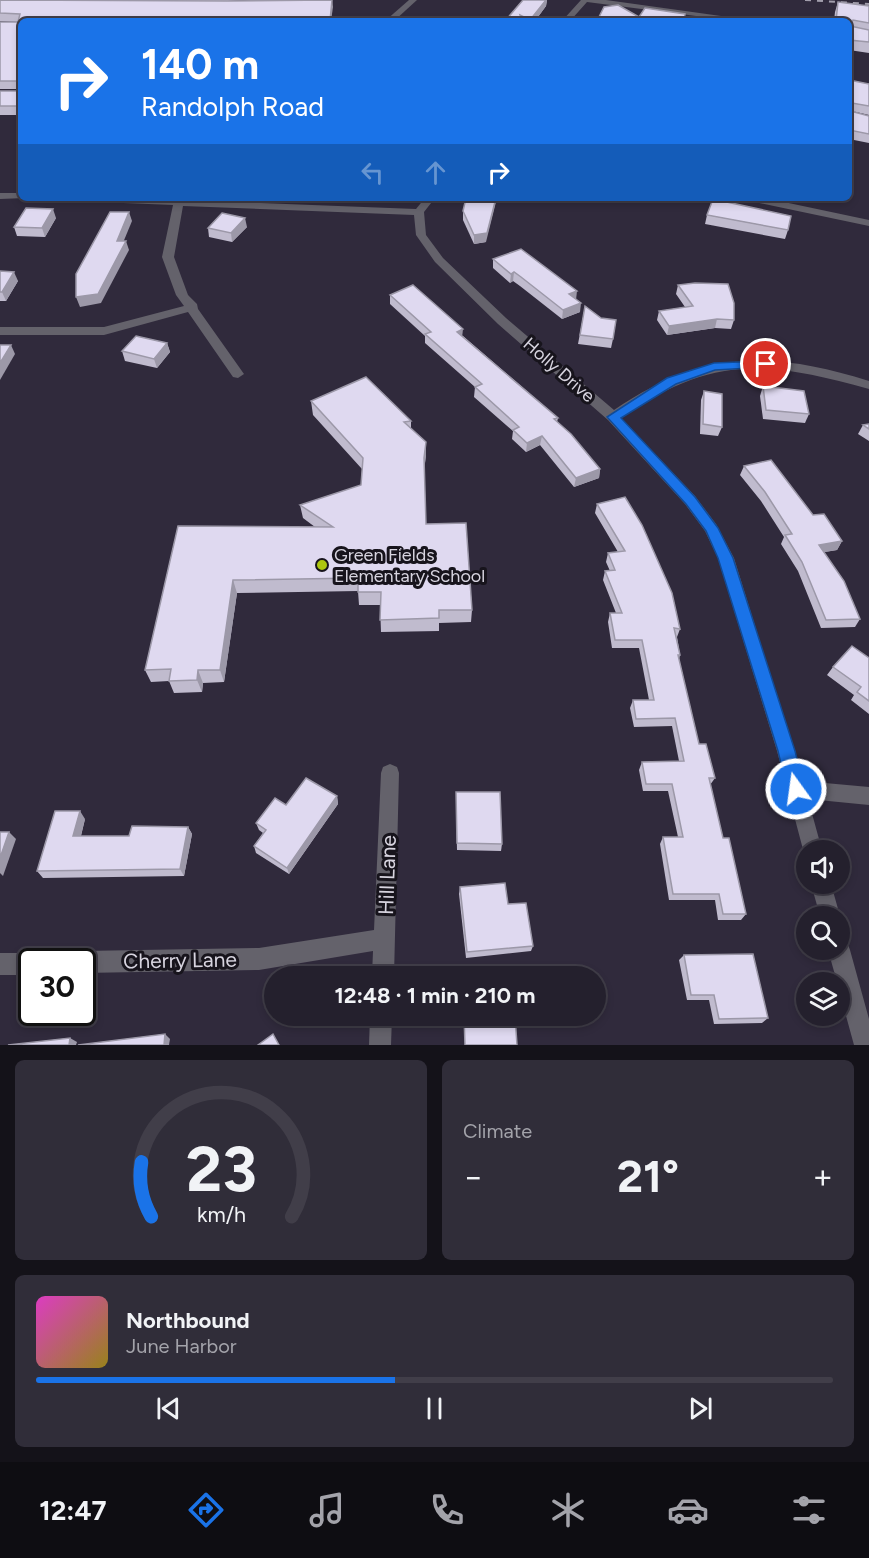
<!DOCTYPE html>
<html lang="en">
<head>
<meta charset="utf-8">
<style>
	:root { --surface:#24202d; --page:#302d39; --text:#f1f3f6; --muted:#a3a3aa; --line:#413e49; --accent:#1a73e8 }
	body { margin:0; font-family:Figtree,sans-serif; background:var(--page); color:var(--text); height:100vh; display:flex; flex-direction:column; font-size:22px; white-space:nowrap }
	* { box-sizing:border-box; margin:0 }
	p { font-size:20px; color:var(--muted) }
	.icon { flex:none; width:33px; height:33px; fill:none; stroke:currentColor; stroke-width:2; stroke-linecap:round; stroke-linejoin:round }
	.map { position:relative; height:1045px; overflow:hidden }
	.details { display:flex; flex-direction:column; gap:15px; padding:15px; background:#141219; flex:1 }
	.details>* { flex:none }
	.banner { position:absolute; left:18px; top:18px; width:834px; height:183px; border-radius:9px; box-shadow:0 3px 9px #0003,0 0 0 2px var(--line); background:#1a73e8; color:#fff; overflow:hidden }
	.buttons { position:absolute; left:796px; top:840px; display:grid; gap:12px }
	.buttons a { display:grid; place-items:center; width:54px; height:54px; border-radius:50%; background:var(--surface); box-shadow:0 3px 9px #0003,0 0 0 2px var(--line); font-size:30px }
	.speed { position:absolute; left:18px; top:948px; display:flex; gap:12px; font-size:30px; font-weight:700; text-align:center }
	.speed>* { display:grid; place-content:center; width:78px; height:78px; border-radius:50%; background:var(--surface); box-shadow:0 3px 9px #0003,0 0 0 2px var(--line); line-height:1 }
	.speed .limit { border:3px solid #111; border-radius:9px; background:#fff; color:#111 }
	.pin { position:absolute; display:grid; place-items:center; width:51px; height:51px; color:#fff; margin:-26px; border:3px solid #fff; border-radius:50%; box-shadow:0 2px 6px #0007 }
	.me { position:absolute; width:66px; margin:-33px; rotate:346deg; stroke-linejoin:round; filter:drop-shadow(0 0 4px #0008) }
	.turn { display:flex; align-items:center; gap:21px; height:126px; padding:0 24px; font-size:27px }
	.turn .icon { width:78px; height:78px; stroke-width:2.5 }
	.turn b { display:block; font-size:42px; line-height:51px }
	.lanes { display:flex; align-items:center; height:57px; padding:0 24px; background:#0003; justify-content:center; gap:30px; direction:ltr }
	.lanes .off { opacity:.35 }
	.big { font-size:45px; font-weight:700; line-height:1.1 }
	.details .card { flex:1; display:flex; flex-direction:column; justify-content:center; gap:9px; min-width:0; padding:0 21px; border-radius:9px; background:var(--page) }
	.details .dial { align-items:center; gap:0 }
	.dial svg { height:156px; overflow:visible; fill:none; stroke:var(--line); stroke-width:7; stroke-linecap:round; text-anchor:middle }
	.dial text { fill:var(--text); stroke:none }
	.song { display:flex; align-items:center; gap:18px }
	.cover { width:72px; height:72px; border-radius:9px; background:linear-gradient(135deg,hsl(310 70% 55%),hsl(50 70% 35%)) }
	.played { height:6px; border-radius:3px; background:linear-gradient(90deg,var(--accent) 45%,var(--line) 45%) }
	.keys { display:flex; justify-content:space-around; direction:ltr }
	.heat { display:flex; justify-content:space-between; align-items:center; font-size:33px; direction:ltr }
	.details .tiles { flex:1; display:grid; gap:15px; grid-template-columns:1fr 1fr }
	.card:last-child { grid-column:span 2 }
	.trip { position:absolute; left:264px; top:966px; width:342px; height:60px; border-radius:30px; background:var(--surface); box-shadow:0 3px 9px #0003,0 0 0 2px var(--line); font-weight:700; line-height:60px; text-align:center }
	.tabs { display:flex; height:96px; justify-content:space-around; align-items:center; background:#0e0d12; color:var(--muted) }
	.tabs .icon { width:42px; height:42px }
	.tabs .current { color:var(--accent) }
	.tabs b { font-size:27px; color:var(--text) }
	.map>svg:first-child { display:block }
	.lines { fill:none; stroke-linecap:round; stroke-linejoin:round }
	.minor { fill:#64626b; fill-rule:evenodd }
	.rail { stroke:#a29eac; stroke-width:2; stroke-dasharray:6 6; stroke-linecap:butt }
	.wall { fill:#c0bbce }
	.shaded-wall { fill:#9c98a8 }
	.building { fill:#dfd9f0; stroke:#9c98a8; stroke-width:1.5 }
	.route { fill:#1a73e8; stroke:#114b97; stroke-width:1.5 }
	.poi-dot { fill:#adc60f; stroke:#17141c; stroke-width:2 }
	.labels { text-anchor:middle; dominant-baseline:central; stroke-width:6; stroke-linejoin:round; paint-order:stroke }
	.street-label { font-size:18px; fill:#d7d4df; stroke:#17141c }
	.poi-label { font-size:18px; fill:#d7d4df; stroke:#17141c; text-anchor:start }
	.near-street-label { font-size:21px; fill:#d7d4df; stroke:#17141c }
</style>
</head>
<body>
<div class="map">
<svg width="869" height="1045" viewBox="0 0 869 1045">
	<rect width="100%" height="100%" fill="#302a3c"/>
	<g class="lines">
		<g class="minor">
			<polygon points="409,0 417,0 394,21 385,21"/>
			<polygon points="581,0 606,0 757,21 735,21 587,2 570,21 562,21"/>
			<polygon points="0,193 21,193 21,198 25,198 0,199"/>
			<path d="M69,198H188L187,200L416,209L425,198H435L424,212L426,235L443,258L506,318L614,410C701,351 770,350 869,381V389C766,361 713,354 621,418L695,496L716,524L734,558L803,781L869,787V805L808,799L822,850H807V858L805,857L777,751L718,558L705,531L685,504L608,420L498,324L435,262L416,235L414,215L183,206L174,257L188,295L197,304L198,309L244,374L238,378L233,377L188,312L104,335H0V327H104L184,306L176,295L162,257L173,205L74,201Z"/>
			<polygon points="745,198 765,198 869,220 869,226 750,201"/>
			<polygon points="390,764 397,767 399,773 394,976 372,976 373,951 259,970 82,973 82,962 71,962 74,954 82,951 259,948 374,930 381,773 383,767"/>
			<polygon points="811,884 831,884 840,916 840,917 820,916"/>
			<polygon points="840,940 847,942 850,950 869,1019 869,1045 854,1045 840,994 840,982 837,982 828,950 840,950"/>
			<polygon points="0,953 32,953 40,956 42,962 32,962 32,975 0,975"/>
			<polygon points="370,1016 392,1016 391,1045 369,1045"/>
		</g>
		<polyline class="rail" points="805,0 869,4"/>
	</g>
	<g class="wall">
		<polygon points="0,0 228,0 333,7 21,21 21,115 0,115 0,91 18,91 20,89 0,89 0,22 19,21 0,21"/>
		<polygon points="523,0 547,0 546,6 535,21 505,21"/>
		<polygon points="838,2 869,6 869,53 849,50 849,21 834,21 835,12"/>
		<polygon points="849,80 869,84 869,115 852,111 869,116 869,143 849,139"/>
		<polygon points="463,211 486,242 474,244 463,220"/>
		<polygon points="707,215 788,230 785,239 705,224"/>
		<polygon points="56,218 45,237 17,236 14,227"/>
		<polygon points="247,227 232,242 209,237 208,228"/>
		<polygon points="493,259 576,299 580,312 562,319 520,286 513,281 510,283 493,268"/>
		<polygon points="0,271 18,281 6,301 0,301"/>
		<polygon points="678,285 734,320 731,329 715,328 667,335 657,320 659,311 685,307 676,294"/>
		<polygon points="390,295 463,336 558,418 557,422 600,469 599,478 574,487 540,445 526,452 512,439 513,431 474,397 475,387 425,343 425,336 390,304"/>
		<polygon points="585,306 601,318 613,339 611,348 578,344"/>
		<polygon points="167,343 170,352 157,368 125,361 122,351"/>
		<polygon points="763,386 809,414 805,423 763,419 760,396"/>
		<polygon points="704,391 722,427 718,436 700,434 701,400"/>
		<polygon points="311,401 411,421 411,429 426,442 426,455 424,470 426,524 472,610 471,622 439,623 439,631 381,632 380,605 359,605 358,591 237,593 224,682 203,683 202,692 174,693 169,681 151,682 145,670 178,526 315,527 303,518 300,505 361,485 362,469 313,415"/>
		<polygon points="869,424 869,441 858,434 863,425"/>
		<polygon points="744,466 813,515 842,541 837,550 824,552 860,619 855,627 821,628 798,571 781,544 784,537 761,501 740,475"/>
		<polygon points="597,504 680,629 677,637 680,655 679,659 699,744 715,778 710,785 723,838 746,914 741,920 718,920 715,900 669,900 660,844 663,837 678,837 668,791 643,791 639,770 642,762 679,761 672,726 634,727 630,708 633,700 649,700 639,648 612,648 608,622 610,613 616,613 603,580 605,571 610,571 606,562 608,553 618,552 595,513"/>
		<polygon points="869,658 869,714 851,700 854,695 827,675 833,667"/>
		<polygon points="337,796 338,804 289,874 256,853 254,846 263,833 259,830 256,823 286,805"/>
		<polygon points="456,799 502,844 501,851 457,850"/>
		<polygon points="85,819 81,836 129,836 188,827 192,834 184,876 43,878 37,871"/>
		<polygon points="460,887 508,904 533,946 531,951 466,958 459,894"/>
		<polygon points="684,955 768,1018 762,1023 714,1024 709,1000 687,1000 679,960"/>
	</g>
	<g class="shaded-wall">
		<polygon points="332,0 333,7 331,21 330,21"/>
		<polygon points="546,0 547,0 546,6 535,21 530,21"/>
		<polygon points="496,198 497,198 486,242 474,244 474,235"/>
		<polygon points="53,209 56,218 45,237 42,228"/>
		<polygon points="129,212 132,221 120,250 117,241"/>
		<polygon points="245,218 247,227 232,242 231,233"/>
		<polygon points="126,241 129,250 101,303 80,307 76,297"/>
		<polygon points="14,272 18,281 6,301 2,292"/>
		<polygon points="514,272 513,281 510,283 511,274"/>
		<polygon points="577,291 576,300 569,294"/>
		<polygon points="581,303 580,312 562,319 563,310"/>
		<polygon points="717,319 715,328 667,335 669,326"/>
		<polygon points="463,329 462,338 457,332"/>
		<polygon points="167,343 170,352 157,368 154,359"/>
		<polygon points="11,345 15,354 0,380 0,363"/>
		<polygon points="542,436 540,445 526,452 527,443"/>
		<polygon points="426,442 426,455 424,472 424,458"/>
		<polygon points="600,469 599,478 574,487 576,478"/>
		<polygon points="842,541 837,550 814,554 819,545"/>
		<polygon points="233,580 237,593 224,682 220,670"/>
		<polygon points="198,670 203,683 202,692 197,680"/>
		<polygon points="337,796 338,804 289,874 287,868"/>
		<polygon points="80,811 85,819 79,843 73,836"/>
		<polygon points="188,827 192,834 184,876 180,869"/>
		<polygon points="9,832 16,839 3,876 0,873 0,858"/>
		<polygon points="165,1034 170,1039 169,1045 164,1045"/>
		<polygon points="70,1038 77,1042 76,1045 69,1045"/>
	</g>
	<g class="building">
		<polygon points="0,0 227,1 332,0 330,21 21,21 21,106 0,106 0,91 18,91 20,89 20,81 0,81 0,22 18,22 20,14 0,13"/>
		<polygon points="523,0 546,0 530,20 520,15 522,21 505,21"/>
		<polygon points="838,2 869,6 869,23 853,20 850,26 869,30 869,42 849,40 849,21 836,21"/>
		<polygon points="618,5 639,17 645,8 685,14 684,21 597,21 604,7"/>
		<polygon points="849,80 869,84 869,106 852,103 850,105 850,111 869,116 869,134 849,130"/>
		<polygon points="466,198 496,198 487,233 474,235 463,211"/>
		<polygon points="713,199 791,216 788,230 707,215"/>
		<polygon points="26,208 53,209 42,228 14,227"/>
		<polygon points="110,212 129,212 117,241 126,241 98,294 76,297 76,274"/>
		<polygon points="222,213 245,218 231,233 208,228"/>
		<polygon points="521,249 577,291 569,294 581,303 563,310 521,277 514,272 511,274 493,259"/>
		<polygon points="0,271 14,272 2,292 0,292"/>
		<polygon points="695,283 728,284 734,303 734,320 717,319 669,326 659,311 693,306 678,285"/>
		<polygon points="413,285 463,329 457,332 558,418 554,419 571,434 600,469 576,478 542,436 527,443 513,430 519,427 475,387 482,384 425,334 431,332 390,295"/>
		<polygon points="585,306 601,318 616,320 613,339 580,335"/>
		<polygon points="136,336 167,343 154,359 122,351"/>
		<polygon points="0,345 11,345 0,363"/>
		<polygon points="366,377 411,421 404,422 426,442 424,458 426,524 466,523 472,610 439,610 439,618 380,620 381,592 358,592 358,578 233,580 220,670 198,670 197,680 169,681 171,669 145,670 178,526 333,527 300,505 361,485 363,458 311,401"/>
		<polygon points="763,386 804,391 809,414 766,410"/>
		<polygon points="704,391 722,394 722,427 703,424"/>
		<polygon points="869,424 869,429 863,425"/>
		<polygon points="771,460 813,515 824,514 842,541 819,545 844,581 860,619 826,620 802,562 785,535 792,534 765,492 744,466"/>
		<polygon points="625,497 642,525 672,593 680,629 674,628 680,655 678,655 699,744 706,744 715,778 709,778 723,838 729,838 746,914 723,914 719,894 673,894 663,837 683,837 672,784 646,784 642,762 684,761 675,718 636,719 633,700 654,700 642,640 615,640 610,613 622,613 605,571 615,570 608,553 625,551 597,504"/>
		<polygon points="852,646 869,658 869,701 857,692 861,687 833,667"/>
		<polygon points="306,778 337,796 287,868 254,846 266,830 256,823 275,798 286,805"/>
		<polygon points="456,792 500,792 502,844 457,843"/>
		<polygon points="55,811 80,811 73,836 129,836 132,826 188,827 180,869 37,871"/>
		<polygon points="0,832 9,832 0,858"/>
		<polygon points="505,883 508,904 526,903 533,946 467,952 460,887"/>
		<polygon points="753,954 768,1018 719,1019 714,995 691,995 684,955"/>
		<polygon points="464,1016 515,1016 517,1045 465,1045"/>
		<polygon points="165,1034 164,1045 78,1045"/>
		<polygon points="273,1034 279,1045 258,1045"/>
		<polygon points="70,1038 69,1045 8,1045"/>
	</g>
	<polygon class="route" points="766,361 772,364 770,367 715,370 676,384 621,418 695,497 718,528 733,558 795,751 805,789 802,795 796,798 790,795 787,789 778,751 718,558 706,531 686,504 607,417 667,378 714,363"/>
	<circle class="poi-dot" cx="322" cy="565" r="6"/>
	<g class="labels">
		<g class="street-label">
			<text transform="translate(559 370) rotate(41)">Holly Drive</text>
		</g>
		<g class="poi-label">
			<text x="334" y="555">Green Fields<tspan x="334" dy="21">Elementary School</tspan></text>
		</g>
		<g class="near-street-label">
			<text transform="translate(387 875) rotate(-88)">Hill Lane</text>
			<text transform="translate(180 960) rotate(-1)">Cherry Lane</text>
		</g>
	</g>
</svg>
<div class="buttons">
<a><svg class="icon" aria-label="sound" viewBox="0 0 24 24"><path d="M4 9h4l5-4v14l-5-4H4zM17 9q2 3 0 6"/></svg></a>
<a><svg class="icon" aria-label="search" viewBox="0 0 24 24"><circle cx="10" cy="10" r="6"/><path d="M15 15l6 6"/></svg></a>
<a><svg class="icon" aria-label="layers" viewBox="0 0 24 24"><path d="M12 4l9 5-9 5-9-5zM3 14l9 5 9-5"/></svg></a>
</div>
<div class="speed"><div class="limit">30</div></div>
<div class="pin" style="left:766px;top:364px;background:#d93025"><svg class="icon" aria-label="arrive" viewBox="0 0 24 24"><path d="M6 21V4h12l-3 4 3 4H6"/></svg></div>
<svg class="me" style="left:796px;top:789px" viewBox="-20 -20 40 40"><circle r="17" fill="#1a73e8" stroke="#fff" stroke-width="3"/><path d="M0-11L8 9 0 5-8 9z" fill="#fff"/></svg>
<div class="trip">12:48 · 1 min · 210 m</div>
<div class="banner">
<div class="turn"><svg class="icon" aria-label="right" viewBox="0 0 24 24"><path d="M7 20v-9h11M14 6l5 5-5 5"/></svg><div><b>140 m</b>Randolph Road</div></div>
<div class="lanes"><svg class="icon off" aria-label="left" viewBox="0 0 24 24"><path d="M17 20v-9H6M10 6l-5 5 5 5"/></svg><svg class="icon off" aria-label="ahead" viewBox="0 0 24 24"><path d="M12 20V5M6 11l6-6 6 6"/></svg><svg class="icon" aria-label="right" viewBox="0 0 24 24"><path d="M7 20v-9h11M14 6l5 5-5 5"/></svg></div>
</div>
</div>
<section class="details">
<div class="tiles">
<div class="card dial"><svg viewBox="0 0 100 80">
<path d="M14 69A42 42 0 1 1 86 69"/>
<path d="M14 69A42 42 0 0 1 9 41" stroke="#1a73e8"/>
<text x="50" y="56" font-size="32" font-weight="700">23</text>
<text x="50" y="72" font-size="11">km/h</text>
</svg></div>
<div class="card"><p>Climate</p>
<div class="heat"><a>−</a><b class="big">21°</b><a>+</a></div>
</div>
<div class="card">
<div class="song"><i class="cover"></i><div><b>Northbound</b><p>June Harbor</p></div></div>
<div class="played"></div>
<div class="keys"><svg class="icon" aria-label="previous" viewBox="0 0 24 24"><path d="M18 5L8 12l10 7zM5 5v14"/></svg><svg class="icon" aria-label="pause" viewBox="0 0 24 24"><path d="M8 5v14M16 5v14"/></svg><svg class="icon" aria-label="next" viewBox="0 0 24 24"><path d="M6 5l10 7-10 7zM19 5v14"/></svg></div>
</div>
</div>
</section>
<nav class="tabs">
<b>12:47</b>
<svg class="icon current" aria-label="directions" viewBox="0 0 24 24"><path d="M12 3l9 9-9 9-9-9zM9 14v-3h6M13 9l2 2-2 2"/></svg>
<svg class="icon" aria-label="music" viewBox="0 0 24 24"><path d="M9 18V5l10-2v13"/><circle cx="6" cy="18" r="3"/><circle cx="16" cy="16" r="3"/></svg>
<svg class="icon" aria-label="phone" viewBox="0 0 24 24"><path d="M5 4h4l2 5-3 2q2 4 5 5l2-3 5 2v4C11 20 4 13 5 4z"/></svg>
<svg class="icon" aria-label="climate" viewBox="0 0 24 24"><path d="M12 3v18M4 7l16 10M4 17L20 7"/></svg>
<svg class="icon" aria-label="car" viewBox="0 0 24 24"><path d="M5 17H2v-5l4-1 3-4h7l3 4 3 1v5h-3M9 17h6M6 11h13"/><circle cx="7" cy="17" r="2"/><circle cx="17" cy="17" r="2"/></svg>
<svg class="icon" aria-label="filters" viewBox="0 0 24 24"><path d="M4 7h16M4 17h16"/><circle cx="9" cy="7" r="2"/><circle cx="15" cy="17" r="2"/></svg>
</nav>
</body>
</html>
